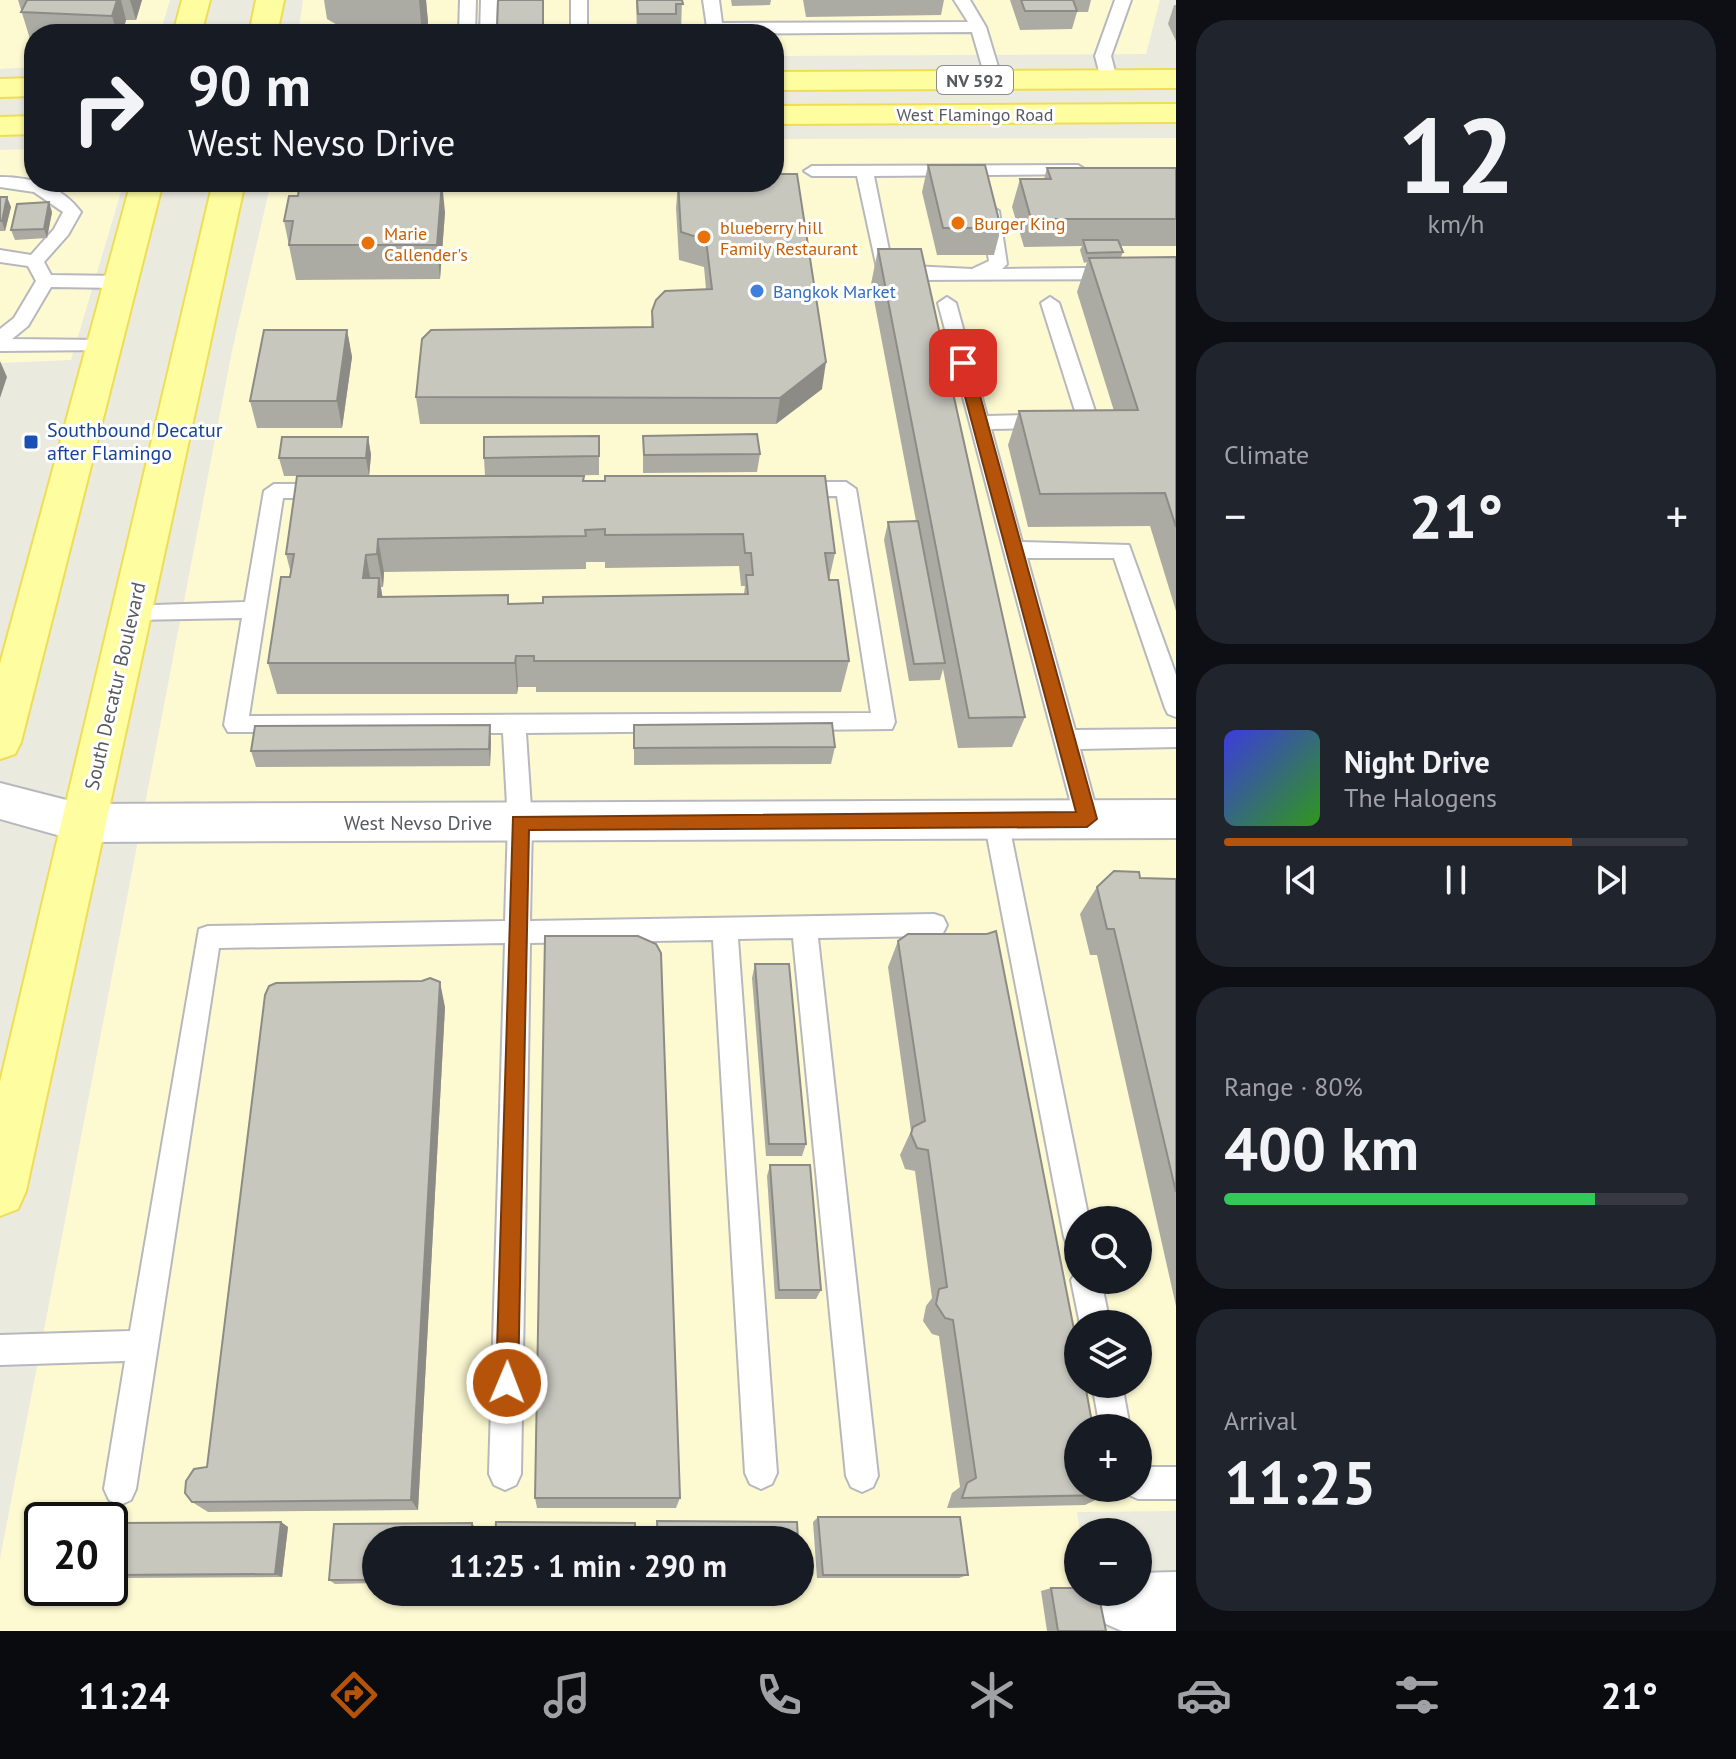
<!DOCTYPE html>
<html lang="en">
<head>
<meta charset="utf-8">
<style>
	:root { --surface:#171b24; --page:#20242c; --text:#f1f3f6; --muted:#9ea1a6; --line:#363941; --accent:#b45309 }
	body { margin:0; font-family:"PT Sans",sans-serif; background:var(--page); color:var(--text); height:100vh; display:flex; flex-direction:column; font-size:30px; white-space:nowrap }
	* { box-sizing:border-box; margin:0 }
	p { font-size:26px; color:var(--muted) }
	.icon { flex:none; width:44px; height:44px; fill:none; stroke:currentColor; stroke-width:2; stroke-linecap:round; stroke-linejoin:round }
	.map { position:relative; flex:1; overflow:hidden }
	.panel { display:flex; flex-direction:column; gap:20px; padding:20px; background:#0d0f14; width:560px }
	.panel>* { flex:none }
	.banner { position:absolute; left:24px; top:24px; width:760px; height:168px; border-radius:32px; box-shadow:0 2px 6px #0004; background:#171b24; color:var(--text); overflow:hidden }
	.controls { position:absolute; left:1064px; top:1206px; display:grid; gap:16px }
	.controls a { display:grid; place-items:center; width:88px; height:88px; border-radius:50%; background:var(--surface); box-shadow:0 2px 6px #0004; font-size:40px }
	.speed { position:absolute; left:24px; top:1502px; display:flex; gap:16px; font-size:40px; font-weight:700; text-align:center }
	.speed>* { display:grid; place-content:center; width:104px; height:104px; border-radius:50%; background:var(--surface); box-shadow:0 2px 6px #0004; line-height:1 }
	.speed .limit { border:4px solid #111; border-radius:12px; background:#fff; color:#111 }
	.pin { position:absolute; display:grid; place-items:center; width:68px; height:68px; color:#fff; margin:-34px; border-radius:16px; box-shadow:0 4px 12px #0006 }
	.me { position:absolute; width:88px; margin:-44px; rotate:1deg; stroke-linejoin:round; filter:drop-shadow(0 0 6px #0008) }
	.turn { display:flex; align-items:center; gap:28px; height:168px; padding:0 32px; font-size:36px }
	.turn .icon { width:104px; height:104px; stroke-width:2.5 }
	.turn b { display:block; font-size:56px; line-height:68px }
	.big { font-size:60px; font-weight:800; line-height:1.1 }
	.panel .tile { flex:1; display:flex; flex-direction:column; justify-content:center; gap:12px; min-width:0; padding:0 28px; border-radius:32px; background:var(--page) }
	.panel .dial { align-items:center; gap:0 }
	.dial b { font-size:104px; line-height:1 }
	.song { display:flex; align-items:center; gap:24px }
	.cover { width:96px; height:96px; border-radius:12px; background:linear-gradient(135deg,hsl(240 70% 55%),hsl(110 70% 35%)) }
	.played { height:8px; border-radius:4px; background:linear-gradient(90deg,var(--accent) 75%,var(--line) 75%) }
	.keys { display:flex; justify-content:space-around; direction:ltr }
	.heat { display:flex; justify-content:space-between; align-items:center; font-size:44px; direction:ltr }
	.charge { height:12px; border-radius:6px; background:linear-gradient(90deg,#34c759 80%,var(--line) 0) }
	.trip { position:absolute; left:362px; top:1526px; width:452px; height:80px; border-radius:40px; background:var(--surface); box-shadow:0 2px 6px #0004; font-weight:800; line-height:80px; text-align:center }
	.dock { display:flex; height:128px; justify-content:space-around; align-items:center; background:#090b0e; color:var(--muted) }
	.dock .icon { width:56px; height:56px }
	.dock .current { color:var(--accent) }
	.dock b { font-size:36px; color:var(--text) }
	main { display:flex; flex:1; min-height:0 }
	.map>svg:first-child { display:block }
	.commercial { fill:#fdfad2; fill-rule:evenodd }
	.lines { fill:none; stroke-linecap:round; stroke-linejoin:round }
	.service-casing { stroke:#b7b8be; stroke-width:4 }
	.minor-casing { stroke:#b7b8be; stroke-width:4 }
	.primary-casing { stroke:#efdd54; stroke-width:4 }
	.service { fill:#fff; fill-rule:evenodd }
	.minor { fill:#fff; fill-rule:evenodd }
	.primary { fill:#fefea1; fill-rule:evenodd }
	.wall { fill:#acaba3; fill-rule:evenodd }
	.shaded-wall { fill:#8c8b85 }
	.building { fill:#c8c7be; stroke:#8c8b85; stroke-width:2; fill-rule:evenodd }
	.route { fill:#b45309; stroke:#753606; stroke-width:2 }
	.food-dot { fill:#e8710a; stroke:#fff; stroke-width:3 }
	.shop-dot { fill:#3f7fe0; stroke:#fff; stroke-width:3 }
	.transit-dot { fill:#1a4fb4; stroke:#fff; stroke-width:3 }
	.labels { text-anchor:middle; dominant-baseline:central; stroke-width:6; stroke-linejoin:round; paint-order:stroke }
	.shield { fill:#fff; stroke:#8a8c90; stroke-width:2 }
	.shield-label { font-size:18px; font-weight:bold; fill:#585a60 }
	.far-street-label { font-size:18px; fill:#585a60; stroke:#fff }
	.far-food-label { font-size:18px; fill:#c56008; stroke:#fff; text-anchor:start }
	.far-shop-label { font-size:18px; fill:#366cbe; stroke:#fff; text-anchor:start }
	.transit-label { font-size:20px; fill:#164399; stroke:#fff; text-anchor:start }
	.street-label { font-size:20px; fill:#585a60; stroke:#fff }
</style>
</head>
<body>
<main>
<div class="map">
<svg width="1176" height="1631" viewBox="0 0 1176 1631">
	<rect width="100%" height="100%" fill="#ebeadf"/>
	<g class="commercial">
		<polygon points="0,0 170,0 160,34 34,34 34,67 0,69"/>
		<polygon points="303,0 1160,0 1146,54 774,56 774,34 298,34"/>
		<path d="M1176,138V1511L1077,1512L1080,1532L1078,1592L1098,1631H0V1559L232,351L271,182H774V139ZM1078,1220H1138V1280H1078ZM1078,1324H1138V1384H1078ZM1078,1428H1138V1488H1078ZM42,1520H110V1588H42ZM376,1540H800V1592H376Z"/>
		<polygon points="34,149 34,182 124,182 71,360 0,363 0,150"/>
	</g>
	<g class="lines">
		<g class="service-casing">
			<g id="service">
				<polygon points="460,0 476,0 475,34 459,34"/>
				<polygon points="481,0 497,0 496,34 480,34"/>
				<rect x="571" y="0" width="16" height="34"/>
				<polygon points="703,0 719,0 722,23 968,22 954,0 970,0 986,27 1002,80 994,85 986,80 972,32 708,34"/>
				<polygon points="1115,0 1131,0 1111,56 1117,79 1109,84 1101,79 1095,56"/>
				<polygon points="1078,165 1086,170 1084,174 874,176 892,265 972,269 989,261 981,211 990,206 999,211 1007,264 1002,269 1176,267 1176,279 911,280 878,273 857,176 812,176 804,171 812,166"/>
				<path d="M0,177C32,177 61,185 81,212L68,235L44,262L51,275L120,276L129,282L120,288L51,287L28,326L12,339L103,340L112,346L110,350L0,351V329L14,318L36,281L28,266L0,262V250L31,255L54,229L63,212L34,192L0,187Z"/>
				<polygon points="947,297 956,303 987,416 1076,414 1041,303 1050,297 1059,303 1098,420 1088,427 991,429 1022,542 1129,545 1176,675 1176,717 1168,714 1165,708 1114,558 1027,558 1075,730 1176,729 1176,747 1080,749 1099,819 1095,826 1087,829 1079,826 1075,819 938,303"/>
				<path d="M846,482L856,489L895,722L892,729L526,733L532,823L530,921L934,914L943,917L947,925L943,933L934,936L818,938L878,1476L873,1487L862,1492L851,1487L846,1476L793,938L738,939L777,1473L772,1484L761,1489L750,1484L745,1473L713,940L530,943L521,1474L516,1485L505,1490L494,1485L489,1474L505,943L219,948L136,1489L131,1500L120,1505L109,1500L104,1489L125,1361L0,1365V1335L130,1331L199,929L208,926L505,921L508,823L503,733L228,732L224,725L242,618L133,620L125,618L122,612L125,606L245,602L264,491L274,484ZM837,496L871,713L249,716L283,498Z"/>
				<polygon points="996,810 1005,813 1008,820 1089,1220 1078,1220 1078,1251 1068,1247 1064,1237 984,820 987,813"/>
				<polygon points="1078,1269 1078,1280 1101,1280 1110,1324 1080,1324 1071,1280"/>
				<polygon points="1092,1384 1122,1384 1130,1428 1100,1428"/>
				<polygon points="1138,1467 1176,1467 1176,1499 1138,1499 1127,1494 1124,1488 1138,1488"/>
			</g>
		</g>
		<g class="minor-casing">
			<g id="minor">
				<polygon points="0,783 82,804 1176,800 1176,838 82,842 0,819"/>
				<polygon points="1176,1572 1176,1631 1122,1631 1106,1624 1097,1603 1102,1592 1138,1592 1138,1573"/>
			</g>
		</g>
		<g class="primary-casing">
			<g id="primary">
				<polygon points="182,0 210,0 201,34 173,34"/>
				<polygon points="256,0 284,0 277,34 249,34"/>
				<polygon points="1176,70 1176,88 774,90 774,72"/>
				<polygon points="34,78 34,96 0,97 0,79"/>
				<polygon points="1176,104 1176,122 774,124 774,106"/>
				<polygon points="34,116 34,134 0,135 0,117"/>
				<polygon points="131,182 163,182 21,742 15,754 0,759 0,664"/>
				<polygon points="213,182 245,182 26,1191 18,1209 0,1216 0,1082"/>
			</g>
		</g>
		<use href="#service" class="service"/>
		<use href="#minor" class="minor"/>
		<use href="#primary" class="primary"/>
	</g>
	<g class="wall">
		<polygon points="18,0 142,0 136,20 126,20 122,34 34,34 34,40 30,39"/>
		<polygon points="324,0 426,0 428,22 426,34 353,34 327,19"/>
		<polygon points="544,0 543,34 497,34 497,29"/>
		<polygon points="636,0 682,0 681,31 676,31 675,34 637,34"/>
		<polygon points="731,0 771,0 770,5 732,6"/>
		<polygon points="803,0 944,0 941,15 806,17"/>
		<polygon points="1010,0 1091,0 1088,12 1077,12 1072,29 1020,30"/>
		<polygon points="1174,5 1176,5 1176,41 1168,24"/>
		<polygon points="928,165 1001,228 994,255 937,255 922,192"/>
		<polygon points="1047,168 1176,168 1176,246 1120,246 1123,252 1121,257 1176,257 1176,611 1150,526 1028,527 1008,445 1019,411 1114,411 1077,292 1087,262 1084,263 1080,250 1082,246 1024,247 1012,207 1020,179 1044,179"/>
		<polygon points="678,182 822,389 776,424 420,424 416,397 651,327 652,311 706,289 704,267 679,260 676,208"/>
		<polygon points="0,197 11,207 5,231 0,231"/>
		<polygon points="52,212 47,238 15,240 11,230"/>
		<polygon points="445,212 440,279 296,280 284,221"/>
		<polygon points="878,249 1025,717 1012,747 958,748 943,669 940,680 909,681 884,540 888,522 916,521 871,284"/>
		<polygon points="347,330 352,357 342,428 257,428 250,401"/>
		<path d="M599,436V475L524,476L583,481L835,553L829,580L849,661L841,692H536V687H518L517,694H277L268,663L290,577L291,574L286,554L297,476H284L279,458L368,437L371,455L369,476H485L484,458ZM586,562H605V568L739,566L741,586H745L744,594L509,604L508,595L382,597L381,587H383L384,572L586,569Z"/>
		<polygon points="643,436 760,454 757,472 643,473"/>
		<polygon points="634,725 835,747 831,764 634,765"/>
		<polygon points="491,741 490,766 256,767 251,751"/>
		<polygon points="1140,878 1176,879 1176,1306 1097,955 1090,955 1080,914 1097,887"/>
		<polygon points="898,941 1106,1495 1085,1505 947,1508 952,1493 960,1487 939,1336 932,1334 923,1321 926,1306 932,1298 915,1171 905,1169 900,1155 911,1131 888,967"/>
		<polygon points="755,964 806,1144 802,1156 766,1156 752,978"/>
		<polygon points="445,1007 418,1510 208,1512 192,1502 207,1467"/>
		<polygon points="770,1165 821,1290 816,1299 775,1299 767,1176"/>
		<polygon points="535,1498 680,1498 676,1508 537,1508"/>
		<polygon points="818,1517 968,1575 959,1578 817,1578 813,1522"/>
		<polygon points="281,1522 288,1527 282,1577 118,1578 110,1576"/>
		<polygon points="472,1523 475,1528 474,1540 376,1540 376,1583 335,1584 329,1580 334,1524"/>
		<polygon points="1051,1588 1106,1631 1047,1631 1041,1591"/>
	</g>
	<g class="shaded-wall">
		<polygon points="117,0 121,0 126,20 122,34 117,34 112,16"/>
		<polygon points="130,0 142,0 136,20"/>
		<polygon points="419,0 426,0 428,22 426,34 422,34"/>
		<polygon points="442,182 445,212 440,279 437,245"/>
		<polygon points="7,197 11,207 5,231 2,221"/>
		<polygon points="49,202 52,212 47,238 44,229"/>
		<polygon points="347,330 352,357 342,428 337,401"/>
		<polygon points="0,361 7,377 0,398"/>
		<polygon points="826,362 822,389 776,424 780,398"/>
		<polygon points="368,437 371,455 369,476 366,458"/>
		<polygon points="378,539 384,572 383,587 377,554"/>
		<polygon points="366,555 372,587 363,578"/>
		<polygon points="379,578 385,610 378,597"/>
		<polygon points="516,656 518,687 517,694 515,663"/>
		<polygon points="490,725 491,741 490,766 489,749"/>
		<polygon points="440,982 445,1007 418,1510 411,1500"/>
		<polygon points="281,1522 288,1527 282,1577 275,1574"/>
		<polygon points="472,1523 475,1528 474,1540 472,1540"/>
	</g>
	<g class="building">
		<polygon points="27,0 117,0 112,16 21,12"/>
		<polygon points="498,0 543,0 543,28 497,29"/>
		<polygon points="637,0 682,0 683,4 676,4 676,14 638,14"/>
		<polygon points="1021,0 1073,0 1077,11 1025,11"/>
		<polygon points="928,165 985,165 1001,228 943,228"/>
		<polygon points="1047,168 1176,168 1176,219 1031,219 1020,179 1051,179"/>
		<polygon points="774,174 797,174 826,362 780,398 416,397 422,339 431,330 653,327 652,311 656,300 665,291 712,289 706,240 681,232 678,182 774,182"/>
		<polygon points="300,182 442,182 437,245 289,245 293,221 284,221 289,196 298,196"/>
		<polygon points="0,197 7,197 2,221 0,221"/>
		<polygon points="49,202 44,229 11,230 17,204"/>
		<polygon points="1083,240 1118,240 1123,252 1087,253"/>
		<polygon points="878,249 921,249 1025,717 969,718"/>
		<polygon points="1176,257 1176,527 1165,493 1040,494 1019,411 1138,410 1089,258"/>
		<polygon points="264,330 347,330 337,401 250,401"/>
		<polygon points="757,434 760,454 644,455 643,436"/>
		<polygon points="599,436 599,456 484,458 484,437"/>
		<polygon points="282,437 368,437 366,458 279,458"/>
		<path d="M297,476H584L583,481H605V476H825L835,553H825L829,580H838L849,661H534V656H516L515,663H268L281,577H290L294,554H286ZM605,529V535L743,534L745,553H751L753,575H746L748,594L543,597V603L508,604V595L378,597L379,578H363L366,555L377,554L378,539L586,536L585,530Z"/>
		<polygon points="918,521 945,663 914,664 888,522"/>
		<polygon points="832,723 835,747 634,748 634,725"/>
		<polygon points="490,725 489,749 251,751 255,726"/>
		<polygon points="1114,871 1139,872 1140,878 1176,879 1176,1192 1114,929 1107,929 1097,887"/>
		<polygon points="996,931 1078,1350 1078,1384 1085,1384 1093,1428 1078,1428 1078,1488 1105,1488 1106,1495 962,1498 967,1483 976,1478 953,1320 945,1318 936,1304 939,1289 947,1287 928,1150 917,1148 911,1134 913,1127 925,1121 898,941 908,934 987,934"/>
		<polygon points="545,936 638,936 656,944 661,953 680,1498 535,1498"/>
		<polygon points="755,964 789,964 806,1144 769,1144"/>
		<polygon points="430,978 440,982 411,1500 192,1502 185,1493 186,1481 194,1469 207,1467 265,995 269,986 276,983 422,981"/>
		<polygon points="770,1165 810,1165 821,1290 779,1290"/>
		<polygon points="818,1517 960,1517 968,1575 823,1575"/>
		<polygon points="657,1521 797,1522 798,1540 658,1540"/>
		<polygon points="281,1522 275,1574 110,1575 110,1558 116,1523"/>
		<polygon points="496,1522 635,1523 635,1540 495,1540"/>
		<polygon points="472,1523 472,1540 376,1540 376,1580 329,1580 334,1524"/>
		<polygon points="1051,1588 1078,1588 1078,1592 1098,1592 1106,1631 1058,1631"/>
	</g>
	<polygon class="route" points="963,359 971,363 1097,819 1087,827 529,830 518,1383 515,1392 507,1395 499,1392 496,1383 513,817 1076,812 956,363"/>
	<g class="food-dot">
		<circle cx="958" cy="223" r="8"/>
		<circle cx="704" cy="237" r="8"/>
		<circle cx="368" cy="243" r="8"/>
	</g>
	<circle class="shop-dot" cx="757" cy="291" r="8"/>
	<rect class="transit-dot" x="23" y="434" width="16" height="16" rx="4"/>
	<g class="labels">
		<rect class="shield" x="937" y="66" width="76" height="28" rx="6"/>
		<g class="shield-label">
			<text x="975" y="80">NV 592</text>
		</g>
		<g class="far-street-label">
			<text x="975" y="114">West Flamingo Road</text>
		</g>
		<g class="far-food-label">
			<text x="974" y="223">Burger King</text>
			<text x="720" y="227">blueberry hill<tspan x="720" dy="21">Family Restaurant</tspan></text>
			<text x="384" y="233">Marie<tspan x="384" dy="21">Callender's</tspan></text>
		</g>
		<g class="far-shop-label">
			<text x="773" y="291">Bangkok Market</text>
		</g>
		<g class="transit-label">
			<text x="47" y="430">Southbound Decatur<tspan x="47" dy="23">after Flamingo</tspan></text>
		</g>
		<g class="street-label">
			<text transform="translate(115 686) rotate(-77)">South Decatur Boulevard</text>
			<text x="418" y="823">West Nevso Drive</text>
		</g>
	</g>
</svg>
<div class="controls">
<a><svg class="icon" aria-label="search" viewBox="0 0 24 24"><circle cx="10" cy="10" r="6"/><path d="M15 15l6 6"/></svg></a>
<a><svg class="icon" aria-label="layers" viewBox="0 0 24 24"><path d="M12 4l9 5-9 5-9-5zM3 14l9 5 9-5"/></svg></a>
<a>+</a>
<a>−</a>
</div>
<div class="speed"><div class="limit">20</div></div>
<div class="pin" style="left:963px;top:363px;background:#d93025"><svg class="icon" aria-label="arrive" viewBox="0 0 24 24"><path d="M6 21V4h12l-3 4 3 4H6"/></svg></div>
<svg class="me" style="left:507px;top:1383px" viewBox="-20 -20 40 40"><circle r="17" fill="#b45309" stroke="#fff" stroke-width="3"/><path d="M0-11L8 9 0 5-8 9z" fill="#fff"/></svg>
<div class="trip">11:25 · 1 min · 290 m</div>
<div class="banner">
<div class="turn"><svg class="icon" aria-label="right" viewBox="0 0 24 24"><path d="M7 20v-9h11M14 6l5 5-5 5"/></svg><div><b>90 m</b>West Nevso Drive</div></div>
</div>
</div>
<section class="panel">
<div class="tile dial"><b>12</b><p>km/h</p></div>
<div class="tile"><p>Climate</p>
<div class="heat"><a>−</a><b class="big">21°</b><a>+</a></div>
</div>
<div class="tile">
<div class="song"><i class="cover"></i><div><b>Night Drive</b><p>The Halogens</p></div></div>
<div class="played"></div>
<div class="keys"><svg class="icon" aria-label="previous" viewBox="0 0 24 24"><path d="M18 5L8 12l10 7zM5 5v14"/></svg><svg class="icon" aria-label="pause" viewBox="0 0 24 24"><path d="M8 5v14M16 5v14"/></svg><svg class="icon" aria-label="next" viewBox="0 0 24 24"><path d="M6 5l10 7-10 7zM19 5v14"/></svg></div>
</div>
<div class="tile"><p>Range · 80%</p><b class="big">400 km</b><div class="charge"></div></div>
<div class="tile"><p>Arrival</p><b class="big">11:25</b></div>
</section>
</main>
<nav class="dock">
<b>11:24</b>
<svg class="icon current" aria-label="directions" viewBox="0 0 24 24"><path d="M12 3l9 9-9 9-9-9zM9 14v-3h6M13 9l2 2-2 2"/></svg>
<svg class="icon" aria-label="music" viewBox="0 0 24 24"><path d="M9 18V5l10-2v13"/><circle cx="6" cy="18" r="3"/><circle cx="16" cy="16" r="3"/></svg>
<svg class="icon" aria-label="phone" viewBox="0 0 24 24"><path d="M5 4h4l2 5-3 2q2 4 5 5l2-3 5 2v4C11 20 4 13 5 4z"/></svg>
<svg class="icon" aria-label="climate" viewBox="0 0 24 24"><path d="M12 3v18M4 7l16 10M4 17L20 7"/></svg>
<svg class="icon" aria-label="car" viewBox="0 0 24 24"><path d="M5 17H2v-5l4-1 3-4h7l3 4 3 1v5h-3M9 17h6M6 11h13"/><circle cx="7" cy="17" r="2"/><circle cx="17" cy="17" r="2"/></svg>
<svg class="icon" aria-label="filters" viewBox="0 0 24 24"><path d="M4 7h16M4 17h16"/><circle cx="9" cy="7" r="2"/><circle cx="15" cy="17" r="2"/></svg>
<b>21°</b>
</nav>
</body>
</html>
